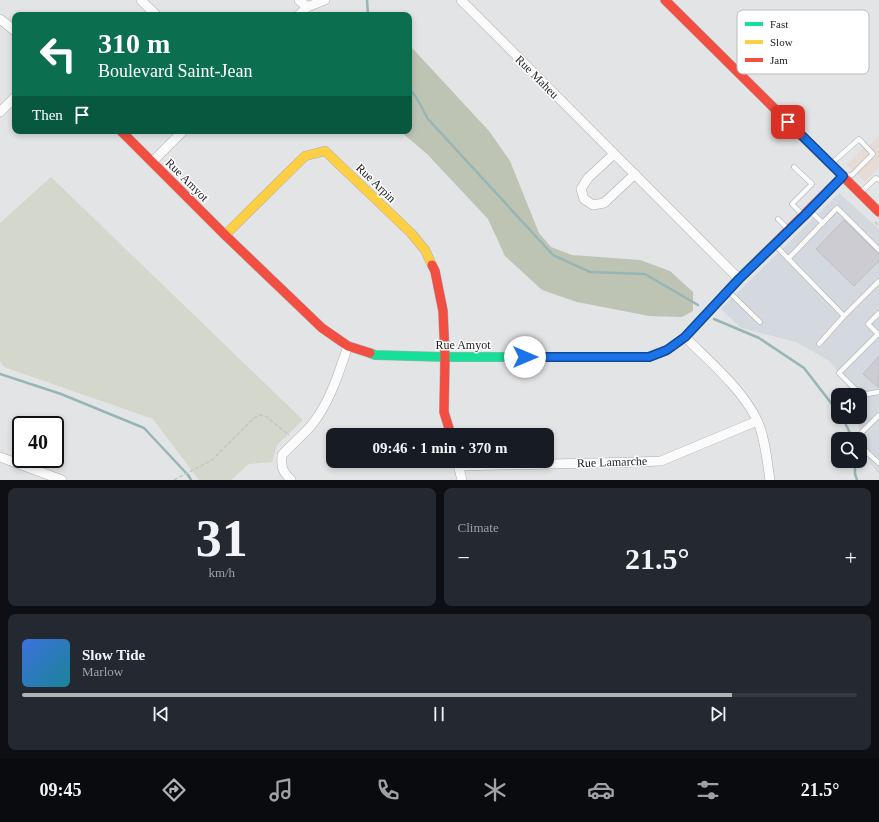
<!DOCTYPE html>
<html lang="en">
<head>
<meta charset="utf-8">
<style>
	:root { --surface:#171b24; --page:#242831; --text:#f1f3f6; --muted:#9ea1a6; --line:#363941; --accent:#b0b2b4 }
	body { margin:0; font-family:"Times New Roman",serif; background:var(--page); color:var(--text); height:100vh; display:flex; flex-direction:column; font-size:15px; white-space:nowrap }
	* { box-sizing:border-box; margin:0 }
	p { font-size:13px; color:var(--muted) }
	.icon { flex:none; width:22px; height:22px; fill:none; stroke:currentColor; stroke-width:2; stroke-linecap:round; stroke-linejoin:round }
	.map { position:relative; height:480px; overflow:hidden }
	.sheet { display:flex; flex-direction:column; gap:8px; padding:8px; background:#0d0f14; flex:1 }
	.sheet>* { flex:none }
	.top-card { position:absolute; left:12px; top:12px; width:400px; height:122px; border-radius:8px; box-shadow:0 2px 6px #0003; background:#0b6e4f; color:#fff; overflow:hidden }
	.tools { position:absolute; left:831px; top:388px; display:grid; gap:8px }
	.tools a { display:grid; place-items:center; width:36px; height:36px; border-radius:8px; background:var(--surface); box-shadow:0 2px 6px #0003; font-size:20px }
	.speed { position:absolute; left:12px; top:416px; display:flex; gap:8px; font-size:20px; font-weight:700; text-align:center }
	.speed>* { display:grid; place-content:center; width:52px; height:52px; border-radius:50%; background:var(--surface); box-shadow:0 2px 6px #0003; line-height:1 }
	.speed .limit { border:2px solid #111; border-radius:6px; background:#fff; color:#111 }
	.pin { position:absolute; display:grid; place-items:center; width:34px; height:34px; color:#fff; margin:-17px; border-radius:8px; box-shadow:0 2px 6px #0006 }
	.me { position:absolute; width:44px; margin:-22px; rotate:90deg; stroke-linejoin:round; filter:drop-shadow(0 0 3px #0008) }
	.turn { display:flex; align-items:center; gap:14px; height:84px; padding:0 20px; font-size:18px }
	.turn .icon { width:52px; height:52px; stroke-width:2.5 }
	.turn b { display:block; font-size:28px; line-height:34px }
	.then { display:flex; align-items:center; height:38px; padding:0 20px; background:#0003; gap:8px; font-size:15px }
	.big { font-size:30px; font-weight:700; line-height:1.1 }
	.sheet .tile { flex:1; display:flex; flex-direction:column; justify-content:center; gap:6px; min-width:0; padding:0 14px; border-radius:8px; background:var(--page) }
	.sheet .dial { align-items:center; gap:0 }
	.dial b { font-size:52px; line-height:1 }
	.song { display:flex; align-items:center; gap:12px }
	.cover { width:48px; height:48px; border-radius:6px; background:linear-gradient(135deg,hsl(220 70% 55%),hsl(190 70% 35%)) }
	.played { height:4px; border-radius:2px; background:linear-gradient(90deg,var(--accent) 85%,var(--line) 85%) }
	.keys { display:flex; justify-content:space-around; direction:ltr }
	.heat { display:flex; justify-content:space-between; align-items:center; font-size:22px; direction:ltr }
	.sheet .tiles { flex:1; display:grid; gap:8px; grid-template-columns:1fr 1fr }
	.tile:last-child { grid-column:span 2 }
	.trip { position:absolute; left:326px; top:428px; width:228px; height:40px; border-radius:8px; background:var(--surface); box-shadow:0 2px 6px #0003; font-weight:700; line-height:40px; text-align:center }
	.tabs { display:flex; height:64px; justify-content:space-around; align-items:center; background:#090b0e; color:var(--muted) }
	.tabs .icon { width:28px; height:28px }
	.tabs .selected { color:var(--accent) }
	.tabs b { font-size:18px; color:var(--text) }
	.map>svg:first-child { display:block }
	.built { fill:#d4d8df }
	.education { fill:#e7dbd6 }
	.green { fill:#d4d8cc }
	.forest { fill:#bec4b4 }
	.lines { fill:none; stroke-linecap:round; stroke-linejoin:round }
	.stream { stroke:#98b5b6; stroke-width:2.5 }
	.building { fill:#ccccd2; stroke:#bebfc1 }
	.lane-casing { stroke:#acaeaf; stroke-width:5.5 }
	.street-casing { stroke:#acaeaf; stroke-width:10 }
	.fast-casing { stroke:#acaeaf; stroke-width:10 }
	.slow-casing { stroke:#acaeaf; stroke-width:10 }
	.jam-casing { stroke:#acaeaf; stroke-width:10 }
	.path { stroke:#c4c5c5; stroke-width:1.5; stroke-dasharray:4 2; stroke-linecap:butt }
	.lane { stroke:#fbfbfb; stroke-width:4.5 }
	.street { stroke:#fbfbfb; stroke-width:9 }
	.fast { stroke:#16e098; stroke-width:9 }
	.slow { stroke:#ffcf43; stroke-width:9 }
	.jam { stroke:#f24e42; stroke-width:9 }
	.route-casing { stroke:#114b97; stroke-width:10 }
	.route { stroke:#1a73e8; stroke-width:7 }
	.labels { text-anchor:middle; dominant-baseline:central; stroke-width:3; stroke-linejoin:round; paint-order:stroke }
	.street-label { font-size:12px; fill:#1c1c1e; stroke:#fff }
	.key { fill:#fff; stroke:#bbbbbc; stroke-width:1 }
	.key-label { font-size:11px; fill:#1c1c1e }
</style>
</head>
<body>
<div class="map">
<svg width="879" height="480" viewBox="0 0 879 480">
	<rect width="100%" height="100%" fill="#e2e4e6"/>
	<polygon class="built" points="839,193 879,229 879,474 871,464 862,446 857,417 860,417 860,395 851,395 844,378 828,360 796,342 741,328 721,309"/>
	<polygon class="education" points="879,136 879,167 865,182 847,165 862,149 870,145"/>
	<polygon class="green" points="51,177 303,420 277,445 272,462 249,464 231,480 199,480 153,419 4,367 0,361 0,223"/>
	<polygon class="forest" points="409,46 414,50 489,131 510,161 539,233 551,247 572,255 640,260 670,271 693,292 693,311 682,317 649,316 577,302 542,290 505,256 488,219 427,154 400,131 409,131"/>
	<g class="lines">
		<g class="stream">
			<polyline points="367,0 368,15"/>
			<polyline points="409,89 416,97 428,119 553,255 590,272 645,274 698,305"/>
			<polyline points="714,319 759,338 804,368 838,412"/>
			<polyline points="0,374 61,394 144,428 188,475 191,480"/>
			<polyline points="842,417 853,439"/>
			<polyline points="855,461 855,474 857,480"/>
		</g>
	</g>
	<g class="building">
		<polygon points="844,220 879,254 879,261 854,286 816,249"/>
		<polygon points="879,356 879,388 863,374"/>
	</g>
	<g class="lines">
		<g class="lane-casing">
			<g id="lane">
				<polyline points="832,163 859,139 873,154 852,175 845,176"/>
				<polyline points="794,167 812,184 792,204 803,215"/>
				<polyline points="861,192 876,178 879,180"/>
				<polyline points="811,212 823,223"/>
				<polyline points="778,219 788,229"/>
				<polyline points="776,246 844,316 879,281"/>
				<polyline points="788,259 837,208 879,250"/>
				<polyline points="729,292 760,322"/>
				<polyline points="879,313 868,324 878,334 839,373 861,395 879,392"/>
				<polyline points="819,344 844,316"/>
				<path d="M879,415L862,432C861,451 866,451 879,463"/>
			</g>
		</g>
		<g class="street-casing">
			<g id="street">
				<polyline points="141,0 156,15"/>
				<polyline points="299,0 307,7"/>
				<polyline points="461,0 739,279"/>
				<polyline points="299,15 307,7 325,0"/>
				<polyline points="0,19 15,31"/>
				<polyline points="0,112 15,97"/>
				<polyline points="614,154 588,178 581,189 584,199 593,205 604,203 635,174"/>
				<polyline points="152,162 183,131"/>
				<path d="M685,337C710,362 742,389 757,420C765,437 767,461 770,480"/>
				<polyline points="0,457 62,480"/>
				<polyline points="457,461 462,480"/>
				<polyline points="459,466 636,462 661,461 757,421"/>
				<path d="M291,480C282,471 281,467 282,455C292,444 305,434 314,422C331,399 339,372 348,346"/>
			</g>
		</g>
		<g class="fast-casing">
			<polyline id="fast" points="370,353 375,355 445,357 618,357"/>
		</g>
		<g class="slow-casing">
			<polyline id="slow" points="225,235 305,156 325,151 411,233 425,250 432,265"/>
		</g>
		<g class="jam-casing">
			<g id="jam">
				<polyline points="665,0 879,212"/>
				<polyline points="121,131 225,235 322,328 348,346 370,353"/>
				<polyline points="432,265 435,271 443,311 445,357 444,412 451,435"/>
				<polyline points="618,357 649,357 667,350 685,337 739,279 843,176"/>
			</g>
		</g>
		<g class="path">
			<polyline points="875,222 879,226"/>
			<polyline points="174,480 212,460 254,418 260,415 267,417 289,435"/>
		</g>
		<use href="#lane" class="lane"/>
		<use href="#street" class="street"/>
		<use href="#fast" class="fast"/>
		<use href="#slow" class="slow"/>
		<use href="#jam" class="jam"/>
	</g>
	<g class="lines">
		<g class="route-casing">
			<polyline id="route" points="525,357 649,357 667,350 685,337 739,279 804,216 843,176 788,122"/>
		</g>
		<use href="#route" class="route"/>
	</g>
	<g class="labels">
		<g class="street-label">
			<text transform="translate(537 77) rotate(45)">Rue Maheu</text>
			<text transform="translate(187 180) rotate(45)">Rue Amyot</text>
			<text transform="translate(376 183) rotate(44)">Rue Arpin</text>
			<text x="463" y="345">Rue Amyot</text>
			<text transform="translate(612 462) rotate(-2)">Rue Lamarche</text>
		</g>
	</g>
	<rect x="737" y="10" width="132" height="64" rx="6" class="key"/>
	<rect x="745" y="22" width="18" height="4" fill="#16e098"/>
	<rect x="745" y="40" width="18" height="4" fill="#ffcf43"/>
	<rect x="745" y="58" width="18" height="4" fill="#f24e42"/>
	<g class="key-label">
		<text x="770" y="28">Fast</text>
		<text x="770" y="46">Slow</text>
		<text x="770" y="64">Jam</text>
	</g>
</svg>
<div class="tools">
<a><svg class="icon" aria-label="sound" viewBox="0 0 24 24"><path d="M4 9h4l5-4v14l-5-4H4zM17 9q2 3 0 6"/></svg></a>
<a><svg class="icon" aria-label="search" viewBox="0 0 24 24"><circle cx="10" cy="10" r="6"/><path d="M15 15l6 6"/></svg></a>
</div>
<div class="speed"><div class="limit">40</div></div>
<div class="pin" style="left:788px;top:122px;background:#d93025"><svg class="icon" aria-label="arrive" viewBox="0 0 24 24"><path d="M6 21V4h12l-3 4 3 4H6"/></svg></div>
<svg class="me" style="left:525px;top:357px" viewBox="-20 -20 40 40"><circle r="19" fill="#fff"/><path d="M0-13L10 11 0 6-10 11z" fill="#1a73e8"/></svg>
<div class="trip">09:46 · 1 min · 370 m</div>
<div class="top-card">
<div class="turn"><svg class="icon" aria-label="left" viewBox="0 0 24 24"><path d="M17 20v-9H6M10 6l-5 5 5 5"/></svg><div><b>310 m</b>Boulevard Saint-Jean</div></div>
<div class="then">Then<svg class="icon" aria-label="arrive" viewBox="0 0 24 24"><path d="M6 21V4h12l-3 4 3 4H6"/></svg></div>
</div>
</div>
<section class="sheet">
<div class="tiles">
<div class="tile dial"><b>31</b><p>km/h</p></div>
<div class="tile"><p>Climate</p>
<div class="heat"><a>−</a><b class="big">21.5°</b><a>+</a></div>
</div>
<div class="tile">
<div class="song"><i class="cover"></i><div><b>Slow Tide</b><p>Marlow</p></div></div>
<div class="played"></div>
<div class="keys"><svg class="icon" aria-label="previous" viewBox="0 0 24 24"><path d="M18 5L8 12l10 7zM5 5v14"/></svg><svg class="icon" aria-label="pause" viewBox="0 0 24 24"><path d="M8 5v14M16 5v14"/></svg><svg class="icon" aria-label="next" viewBox="0 0 24 24"><path d="M6 5l10 7-10 7zM19 5v14"/></svg></div>
</div>
</div>
</section>
<nav class="tabs">
<b>09:45</b>
<svg class="icon selected" aria-label="directions" viewBox="0 0 24 24"><path d="M12 3l9 9-9 9-9-9zM9 14v-3h6M13 9l2 2-2 2"/></svg>
<svg class="icon" aria-label="music" viewBox="0 0 24 24"><path d="M9 18V5l10-2v13"/><circle cx="6" cy="18" r="3"/><circle cx="16" cy="16" r="3"/></svg>
<svg class="icon" aria-label="phone" viewBox="0 0 24 24"><path d="M5 4h4l2 5-3 2q2 4 5 5l2-3 5 2v4C11 20 4 13 5 4z"/></svg>
<svg class="icon" aria-label="climate" viewBox="0 0 24 24"><path d="M12 3v18M4 7l16 10M4 17L20 7"/></svg>
<svg class="icon" aria-label="car" viewBox="0 0 24 24"><path d="M5 17H2v-5l4-1 3-4h7l3 4 3 1v5h-3M9 17h6M6 11h13"/><circle cx="7" cy="17" r="2"/><circle cx="17" cy="17" r="2"/></svg>
<svg class="icon" aria-label="filters" viewBox="0 0 24 24"><path d="M4 7h16M4 17h16"/><circle cx="9" cy="7" r="2"/><circle cx="15" cy="17" r="2"/></svg>
<b>21.5°</b>
</nav>
</body>
</html>
